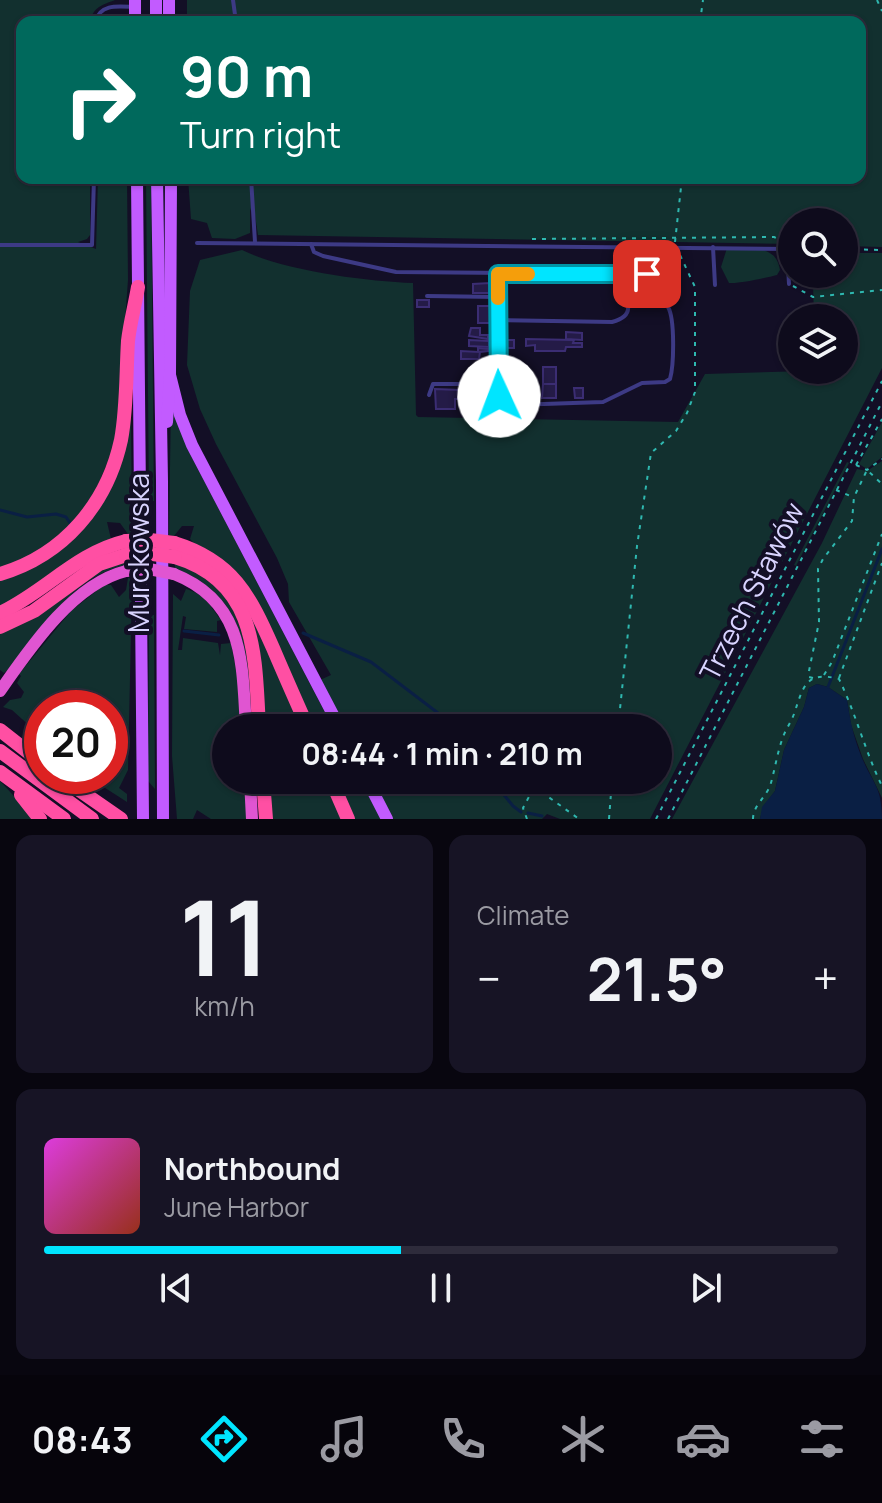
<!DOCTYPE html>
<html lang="en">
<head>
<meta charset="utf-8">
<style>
	:root { --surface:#0e0b1c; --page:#171425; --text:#f1f3f6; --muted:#9b9ba3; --line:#2e2b3b; --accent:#00e5ff }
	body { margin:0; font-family:Manrope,sans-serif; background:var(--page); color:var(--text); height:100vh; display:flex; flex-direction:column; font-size:30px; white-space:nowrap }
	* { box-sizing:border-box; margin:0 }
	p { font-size:26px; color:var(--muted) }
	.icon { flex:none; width:44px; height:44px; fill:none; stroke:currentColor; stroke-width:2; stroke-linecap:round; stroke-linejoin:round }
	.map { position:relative; height:819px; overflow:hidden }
	.panel { display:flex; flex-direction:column; gap:16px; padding:16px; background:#08060f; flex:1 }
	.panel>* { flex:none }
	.banner { position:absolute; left:16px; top:16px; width:850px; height:168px; border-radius:16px; box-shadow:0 2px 6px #0004,0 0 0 2px var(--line); background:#00695c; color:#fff; overflow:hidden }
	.buttons { position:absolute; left:778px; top:208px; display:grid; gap:16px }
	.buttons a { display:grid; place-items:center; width:80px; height:80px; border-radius:50%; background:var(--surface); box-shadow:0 2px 6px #0004,0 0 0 2px var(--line); font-size:40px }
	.speed { position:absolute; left:24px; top:690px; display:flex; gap:16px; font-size:40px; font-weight:700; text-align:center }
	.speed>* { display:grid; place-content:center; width:104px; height:104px; border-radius:50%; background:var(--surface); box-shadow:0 2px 6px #0004,0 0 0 2px var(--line); line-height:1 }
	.speed .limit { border:12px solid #d22; background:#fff; color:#111 }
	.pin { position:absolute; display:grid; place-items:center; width:68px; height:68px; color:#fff; margin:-34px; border-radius:16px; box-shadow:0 4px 12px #0006 }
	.me { position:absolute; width:88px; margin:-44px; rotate:358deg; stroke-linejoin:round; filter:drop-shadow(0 0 6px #0008) }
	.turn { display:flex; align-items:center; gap:28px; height:168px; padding:0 32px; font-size:36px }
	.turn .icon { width:104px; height:104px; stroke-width:2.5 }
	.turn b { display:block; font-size:56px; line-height:68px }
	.big { font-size:60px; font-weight:700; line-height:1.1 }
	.panel .widget { flex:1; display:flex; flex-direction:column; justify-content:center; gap:12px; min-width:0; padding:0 28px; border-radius:16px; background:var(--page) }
	.panel .dial { align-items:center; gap:0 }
	.dial b { font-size:104px; line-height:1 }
	.song { display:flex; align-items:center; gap:24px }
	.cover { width:96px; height:96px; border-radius:12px; background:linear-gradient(135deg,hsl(300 70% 55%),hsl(10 70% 35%)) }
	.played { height:8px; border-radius:4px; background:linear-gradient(90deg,var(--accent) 45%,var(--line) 45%) }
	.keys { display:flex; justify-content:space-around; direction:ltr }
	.heat { display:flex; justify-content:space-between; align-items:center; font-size:44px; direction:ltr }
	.panel .tiles { flex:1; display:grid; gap:16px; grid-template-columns:1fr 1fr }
	.widget:last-child { grid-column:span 2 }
	.trip { position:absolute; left:212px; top:714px; width:460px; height:80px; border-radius:40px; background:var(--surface); box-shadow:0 2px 6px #0004,0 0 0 2px var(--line); font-weight:700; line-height:80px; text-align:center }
	.menu { display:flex; height:128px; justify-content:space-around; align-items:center; background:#06040b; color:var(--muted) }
	.menu .icon { width:56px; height:56px }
	.menu .current { color:var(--accent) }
	.menu b { font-size:36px; color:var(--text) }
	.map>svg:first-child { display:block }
	.green { fill:#12302f }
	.water { fill:#0a1f44 }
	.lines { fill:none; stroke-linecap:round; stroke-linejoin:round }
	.stream { stroke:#0a1f44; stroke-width:3 }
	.building { fill:#241b47; stroke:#3b2d73; stroke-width:2 }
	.path { stroke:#2fb8b0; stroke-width:2; stroke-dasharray:4 6; stroke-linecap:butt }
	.service { stroke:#3d3a85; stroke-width:4 }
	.primary { stroke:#c25bff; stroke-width:12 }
	.trunk { stroke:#e055d1; stroke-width:12 }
	.motorway { stroke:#ff4fa3; stroke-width:14 }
	.trunk-bridge { stroke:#e055d1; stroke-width:12 }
	.motorway-bridge { stroke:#ff4fa3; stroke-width:14 }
	.route-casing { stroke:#0095a6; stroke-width:20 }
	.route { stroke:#00e5ff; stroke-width:14 }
	.slow { stroke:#f59e0b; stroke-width:14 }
	.labels { text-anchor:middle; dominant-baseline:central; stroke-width:8; stroke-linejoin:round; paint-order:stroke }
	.street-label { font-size:28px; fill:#d9d4ff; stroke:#130f26 }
</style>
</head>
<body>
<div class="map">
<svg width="882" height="819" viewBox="0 0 882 819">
	<rect width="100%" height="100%" fill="#130f26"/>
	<g class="green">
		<path d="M0,0H115C102,5 93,7 90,22H22V178H90V235L87,239L78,242L96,249L98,178H127L128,280L116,442L90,504L49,547L0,569Z"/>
		<polygon points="187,0 882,0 882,247 844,246 844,222 792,222 792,244 258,235 253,202 250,211 250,233 235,239 212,238 207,223 191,219 188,178 860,178 860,22 187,22"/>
		<polygon points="146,178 151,178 154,501 149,501"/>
		<path d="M727,248C749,249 776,243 780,270L777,275C765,278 739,284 729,283L721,267Z"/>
		<path d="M242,250C286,271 365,281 413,283L416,415L418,417L678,422L705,374L844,370V318H814L813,284L806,274H844V253H882V368L650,819H560L547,814L542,819H393L373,780H658V728H346L320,680L331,675L289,602L288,584L277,558L216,444L200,409L187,365L190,291L200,260Z"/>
		<polygon points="171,401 191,456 333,728 312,728 266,621 190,539 194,526 182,526 174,536 169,535"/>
		<polygon points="131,411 132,533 128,534 120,523 107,522 111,539 0,608 0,578 82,529"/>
		<polygon points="882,422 882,457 867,469 859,464"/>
		<polygon points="882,461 882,798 863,759 851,725 847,700 828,687 817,684 809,688 804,707 784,750 775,791 763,807 760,819 672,819 822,543 857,469 867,471"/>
		<polygon points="847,462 849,463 796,566 794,565"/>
		<path d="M125,560V565C71,578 43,627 9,669L4,673L0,670V632L91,575Z"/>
		<path d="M175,562C206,573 238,602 246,635C252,665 252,698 255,728H252C247,658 250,598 175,568Z"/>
		<polygon points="128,578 131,578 132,586 128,770 119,788 127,794 127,802 99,784 101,781 95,776 110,776 110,708 42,708 42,737 12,710 3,707 10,700 21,698 24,692 17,683 21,676 19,674 71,611 104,585 111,585 119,597 126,590"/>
		<path d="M186,589C205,594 210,606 221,620L217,621V632L184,629L186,617L183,616L178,650H182L183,638L218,643L220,655L221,644L231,643L238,682L241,728H226V780H244L247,819H211L197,810L193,819H177L172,756L173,594L181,601Z"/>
		<polygon points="242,595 303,728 263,728 255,633"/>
		<polygon points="149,615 154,615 155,789 148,781"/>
		<polygon points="267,780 326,780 343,819 271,819"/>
		<polygon points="335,780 361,780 381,819 352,819"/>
		<polygon points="0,781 35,819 0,819"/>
	</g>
	<path class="water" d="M817,684L828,687L847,700C850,720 854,739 862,758C873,784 882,787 882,819H760L762,807L775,791L784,750L804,707L809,688Z"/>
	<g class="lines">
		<g class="stream">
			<polyline points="0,510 27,517 56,514 66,517 70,523"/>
			<polyline points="184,631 219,635"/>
			<polyline points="303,633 371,662 438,713 450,728"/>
			<polyline points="828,687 882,549"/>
			<polyline points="492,780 513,806 521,812"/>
			<polyline points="528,813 542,816"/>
		</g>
	</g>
	<g class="building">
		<polygon points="490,283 489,293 473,293 473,284"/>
		<rect x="417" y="300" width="12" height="7"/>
		<rect x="478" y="306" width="12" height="17"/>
		<polygon points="471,328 480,328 480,335 488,335 488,339 469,336"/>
		<polygon points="566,332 582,333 582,340 566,339"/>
		<polygon points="526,339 574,340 573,343 582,343 582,347 566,347 565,351 535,351 535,345 526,346"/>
		<polygon points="469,340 489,341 489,347 469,346"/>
		<rect x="502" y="340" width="12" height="8"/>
		<polygon points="478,348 488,349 488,351 480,352 479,359 461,359 461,351 478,352"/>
		<rect x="543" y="367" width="13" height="17"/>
		<polygon points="543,384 556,384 556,398 542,398"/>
		<polygon points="574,388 583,388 583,398 575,398"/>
		<polygon points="435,389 460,390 460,399 455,399 455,409 436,409"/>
	</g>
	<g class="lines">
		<g class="path">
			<polyline points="877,0 882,11"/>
			<polyline points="700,22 703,0"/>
			<polyline points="532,239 774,237 787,243"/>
			<polyline points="675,242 682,178"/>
			<polyline points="844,249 882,250"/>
			<polyline points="793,286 813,297 882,290"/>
			<polyline points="856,465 882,419"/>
			<polyline points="856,465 867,470 882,459"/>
			<polyline points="836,490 853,497"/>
			<polyline points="824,675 832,662 882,534"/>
			<polyline points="813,678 809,677 809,671 819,622 818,569 823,559 852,521 854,497 867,470 882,484"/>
			<polyline points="839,678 882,563"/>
			<polyline points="618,728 637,546 651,453 676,431 687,413 695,392 695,287 680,255"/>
			<polyline points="527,819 523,808 532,791 543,793 579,819"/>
			<polyline points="609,819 612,780"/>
			<polyline points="656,819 882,381"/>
			<polyline points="668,819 882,402"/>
			<path d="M753,819C753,806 765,798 770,786C775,770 777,753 783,737C786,729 791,722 794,714C803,688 805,670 839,679C856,714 865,751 882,786"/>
		</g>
		<g class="service">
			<polyline points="233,0 236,22"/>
			<path d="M95,22C100,4 117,6 132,7"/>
			<polyline points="251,178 255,242"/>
			<polyline points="197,243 792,249"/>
			<path d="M311,244L314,252L323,256L396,272L647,274C654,285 662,296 668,307C675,319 674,365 670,379L665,382L642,383L603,402L514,405L502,402L498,378V274"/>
			<polyline points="0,245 92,245 94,178"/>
			<polyline points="713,247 715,285"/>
			<polyline points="787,249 789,284"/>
			<polyline points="427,296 498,297"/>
			<path d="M498,320L612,322C646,313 616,289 614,274"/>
			<polyline points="429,395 433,384 461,384 479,379 498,378"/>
		</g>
		<g class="primary">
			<polyline points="135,0 135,22"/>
			<polyline points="156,0 156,22"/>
			<polyline points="169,0 169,22"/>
			<polyline points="137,178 143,819"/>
			<polyline points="157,178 162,481 163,819"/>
			<polyline points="170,375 180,415 192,445 340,728"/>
			<polyline points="167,422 170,375 171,178"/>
			<polyline points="367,780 387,819"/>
		</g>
		<g class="trunk">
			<path d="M174,574C245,602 242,663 246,728"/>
			<path d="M0,691C30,648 73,584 126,571"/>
			<polyline points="250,780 252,819"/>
		</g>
		<g class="motorway">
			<path d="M174,543C233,561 250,596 273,648C284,674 296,701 308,728"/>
			<path d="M175,557C258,582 255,656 259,728"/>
			<path d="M0,574C64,555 107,504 121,440C127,408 126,374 128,341C130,323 135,305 138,287"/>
			<path d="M0,613C45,592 76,553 126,541"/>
			<polyline points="0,627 34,611 99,564 126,555"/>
			<polyline points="0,730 42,763"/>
			<polyline points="0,751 92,819"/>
			<polyline points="0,772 64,819"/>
			<polyline points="59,776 121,819"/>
			<polyline points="263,780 266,819"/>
			<polyline points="331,780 348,819"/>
			<polyline points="21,795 40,819"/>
		</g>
		<polyline class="trunk-bridge" points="126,571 149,569 174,574"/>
		<g class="motorway-bridge">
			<polyline points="126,541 150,540 174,543"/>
			<polyline points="126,555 145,553 175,557"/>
		</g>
	</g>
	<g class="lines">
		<g class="route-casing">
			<polyline id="route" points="499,396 498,274 647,274"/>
		</g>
		<use href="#route" class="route"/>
		<polyline class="slow" points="498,298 498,274 528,274"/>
	</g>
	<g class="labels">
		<g class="street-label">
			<text transform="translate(138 553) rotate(-90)">Murckowska</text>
			<text transform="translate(751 591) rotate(-63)">Trzech Stawów</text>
		</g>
	</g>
</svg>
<div class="buttons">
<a><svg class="icon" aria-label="search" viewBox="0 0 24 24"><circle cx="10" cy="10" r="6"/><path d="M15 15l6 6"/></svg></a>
<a><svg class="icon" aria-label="layers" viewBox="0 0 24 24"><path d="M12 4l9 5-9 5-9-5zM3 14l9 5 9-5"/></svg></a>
</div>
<div class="speed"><div class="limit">20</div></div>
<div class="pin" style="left:647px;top:274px;background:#d93025"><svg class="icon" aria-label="arrive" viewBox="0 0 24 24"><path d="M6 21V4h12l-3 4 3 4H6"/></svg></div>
<svg class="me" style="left:499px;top:396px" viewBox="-20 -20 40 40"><circle r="19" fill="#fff"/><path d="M0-13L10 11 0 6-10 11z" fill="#00e5ff"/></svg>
<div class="trip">08:44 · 1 min · 210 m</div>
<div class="banner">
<div class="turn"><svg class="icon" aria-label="right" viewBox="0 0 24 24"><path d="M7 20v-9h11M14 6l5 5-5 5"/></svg><div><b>90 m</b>Turn right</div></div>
</div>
</div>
<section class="panel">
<div class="tiles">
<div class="widget dial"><b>11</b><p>km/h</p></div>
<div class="widget"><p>Climate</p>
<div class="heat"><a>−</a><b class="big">21.5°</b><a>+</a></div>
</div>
<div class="widget">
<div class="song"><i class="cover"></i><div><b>Northbound</b><p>June Harbor</p></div></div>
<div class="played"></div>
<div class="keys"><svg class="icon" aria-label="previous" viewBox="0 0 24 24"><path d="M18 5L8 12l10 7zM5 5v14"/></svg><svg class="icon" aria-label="pause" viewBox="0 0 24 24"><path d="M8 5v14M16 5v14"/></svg><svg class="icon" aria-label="next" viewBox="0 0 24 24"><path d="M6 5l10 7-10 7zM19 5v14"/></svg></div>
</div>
</div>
</section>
<nav class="menu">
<b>08:43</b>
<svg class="icon current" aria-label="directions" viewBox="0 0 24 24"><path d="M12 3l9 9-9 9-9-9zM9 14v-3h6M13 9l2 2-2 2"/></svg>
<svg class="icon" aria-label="music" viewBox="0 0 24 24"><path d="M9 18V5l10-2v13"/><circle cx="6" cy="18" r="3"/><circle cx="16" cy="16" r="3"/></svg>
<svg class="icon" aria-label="phone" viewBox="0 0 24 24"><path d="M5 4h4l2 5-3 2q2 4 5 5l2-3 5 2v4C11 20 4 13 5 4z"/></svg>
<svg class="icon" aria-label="climate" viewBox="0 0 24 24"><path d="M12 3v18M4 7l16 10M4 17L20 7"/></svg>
<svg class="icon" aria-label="car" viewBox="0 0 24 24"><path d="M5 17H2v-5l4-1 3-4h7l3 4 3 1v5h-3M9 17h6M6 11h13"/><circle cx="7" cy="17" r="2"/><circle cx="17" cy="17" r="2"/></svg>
<svg class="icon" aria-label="filters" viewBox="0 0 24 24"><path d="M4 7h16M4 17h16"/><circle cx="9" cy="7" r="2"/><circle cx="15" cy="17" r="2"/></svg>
</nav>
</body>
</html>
